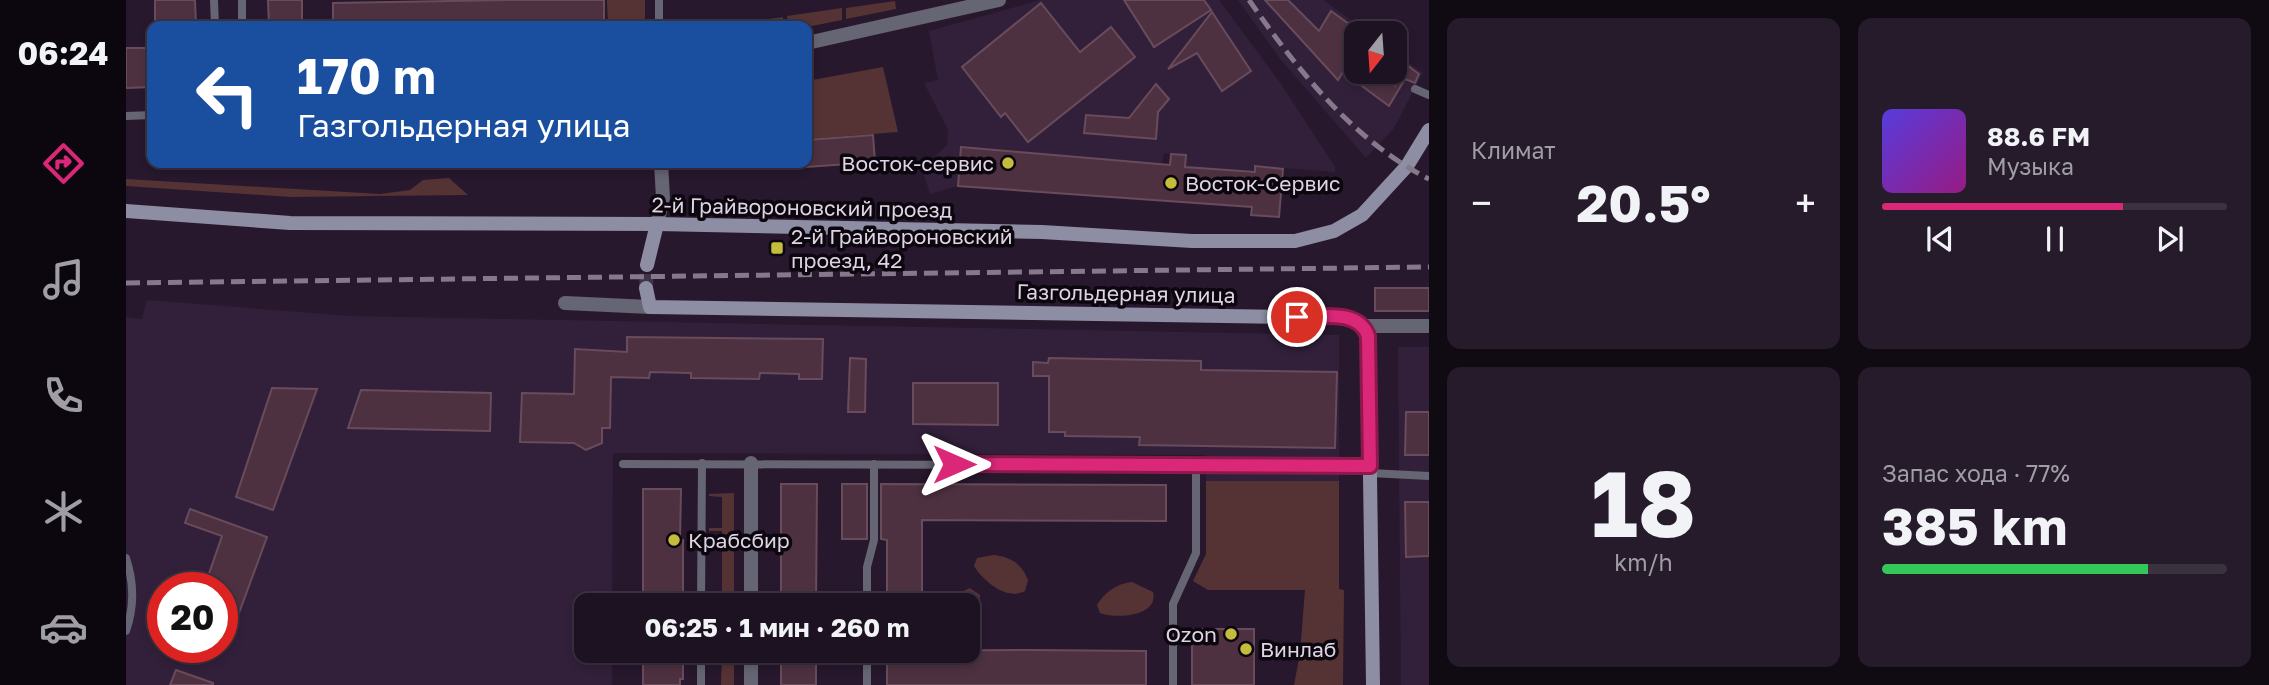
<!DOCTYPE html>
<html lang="ru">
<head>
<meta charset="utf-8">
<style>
	:root { --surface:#1d1222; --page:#251b2a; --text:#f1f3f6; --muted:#a09ea5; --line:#3b3240; --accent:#db2777 }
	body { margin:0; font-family:"Golos Text",sans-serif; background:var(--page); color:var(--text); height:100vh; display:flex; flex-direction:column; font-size:26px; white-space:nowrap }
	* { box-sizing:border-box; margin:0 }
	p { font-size:23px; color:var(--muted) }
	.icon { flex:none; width:38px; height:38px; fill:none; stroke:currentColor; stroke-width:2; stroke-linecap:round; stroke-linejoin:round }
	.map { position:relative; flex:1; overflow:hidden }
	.side { display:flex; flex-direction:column; gap:18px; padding:18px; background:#100a13; width:840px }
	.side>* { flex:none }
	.top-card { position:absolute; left:21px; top:21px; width:665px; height:147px; border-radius:14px; box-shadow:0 4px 10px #0003,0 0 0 2px var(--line); background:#1a4fa0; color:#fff; overflow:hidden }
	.needle { width:46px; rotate:197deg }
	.controls { position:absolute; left:1218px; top:21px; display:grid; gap:14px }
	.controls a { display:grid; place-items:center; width:63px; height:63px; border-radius:14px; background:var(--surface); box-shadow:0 4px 10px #0003,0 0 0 2px var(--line); font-size:35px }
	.speed { position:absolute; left:21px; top:572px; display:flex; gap:14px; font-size:35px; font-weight:700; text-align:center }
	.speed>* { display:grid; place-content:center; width:91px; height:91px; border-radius:50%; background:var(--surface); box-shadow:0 4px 10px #0003,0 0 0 2px var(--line); line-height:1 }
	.speed .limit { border:10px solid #d22; background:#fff; color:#111 }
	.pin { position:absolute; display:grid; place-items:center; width:60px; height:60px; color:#fff; margin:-30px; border:4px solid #fff; border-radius:50%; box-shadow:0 2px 7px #0007 }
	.me { position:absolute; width:77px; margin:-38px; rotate:90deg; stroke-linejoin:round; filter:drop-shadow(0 0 5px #0008) }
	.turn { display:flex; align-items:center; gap:24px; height:147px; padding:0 35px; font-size:32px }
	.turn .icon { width:91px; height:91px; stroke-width:2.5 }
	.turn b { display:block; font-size:49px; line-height:60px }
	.big { font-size:52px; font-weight:700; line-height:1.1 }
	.side .tile { flex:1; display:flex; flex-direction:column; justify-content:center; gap:10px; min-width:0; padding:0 24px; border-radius:14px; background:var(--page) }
	.side .dial { align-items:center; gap:0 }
	.dial b { font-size:91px; line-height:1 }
	.song { display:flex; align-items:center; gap:21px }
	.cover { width:84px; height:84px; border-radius:10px; background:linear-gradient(135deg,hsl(250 70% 55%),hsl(310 70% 35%)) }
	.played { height:7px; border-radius:4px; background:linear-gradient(90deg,var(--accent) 70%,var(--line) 70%) }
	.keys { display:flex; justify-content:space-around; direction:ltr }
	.heat { display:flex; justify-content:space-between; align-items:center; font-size:38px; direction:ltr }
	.charge { height:10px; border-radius:5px; background:linear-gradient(90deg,#34c759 77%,var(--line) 0) }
	.side .tiles { flex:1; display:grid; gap:18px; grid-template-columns:repeat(2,1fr) }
	.trip { position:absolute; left:448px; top:593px; width:406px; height:70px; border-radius:14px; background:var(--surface); box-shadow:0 4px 10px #0003,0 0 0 2px var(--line); font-weight:700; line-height:70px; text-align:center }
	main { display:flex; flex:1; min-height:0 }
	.dock { display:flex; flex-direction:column; width:126px; justify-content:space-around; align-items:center; background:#0c070e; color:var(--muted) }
	.dock .icon { width:49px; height:49px }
	.dock .active { color:var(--accent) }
	.dock b { font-size:32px; color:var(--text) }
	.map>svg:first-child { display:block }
	.built { fill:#32203a; fill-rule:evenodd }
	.green { fill:#553335 }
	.building { fill:#4e3141; stroke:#694c5b; stroke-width:2 }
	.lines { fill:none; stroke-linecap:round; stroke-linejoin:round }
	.secondary-tunnel { stroke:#423448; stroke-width:14; stroke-dasharray:14 7; stroke-linecap:butt }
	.lane { stroke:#656573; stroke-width:8 }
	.street { stroke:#656573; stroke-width:14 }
	.secondary { stroke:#8d8da3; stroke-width:14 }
	.rail { stroke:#85798b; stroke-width:5; stroke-dasharray:14 7; stroke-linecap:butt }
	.route-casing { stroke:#8e194d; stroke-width:18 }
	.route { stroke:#db2777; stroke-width:12 }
	.poi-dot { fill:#c4bc3d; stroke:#0c060f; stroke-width:2.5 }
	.labels { text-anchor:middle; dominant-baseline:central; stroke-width:7; stroke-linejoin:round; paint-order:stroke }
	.poi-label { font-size:21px; fill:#ded4e3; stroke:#0c060f; text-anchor:start }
	.street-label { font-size:21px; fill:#ded4e3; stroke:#0c060f }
</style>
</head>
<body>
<main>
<nav class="dock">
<b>06:24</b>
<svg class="icon active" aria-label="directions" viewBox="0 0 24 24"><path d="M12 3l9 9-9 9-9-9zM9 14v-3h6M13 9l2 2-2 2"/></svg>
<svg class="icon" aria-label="music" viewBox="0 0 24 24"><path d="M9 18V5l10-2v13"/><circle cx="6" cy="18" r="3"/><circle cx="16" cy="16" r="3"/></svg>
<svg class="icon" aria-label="phone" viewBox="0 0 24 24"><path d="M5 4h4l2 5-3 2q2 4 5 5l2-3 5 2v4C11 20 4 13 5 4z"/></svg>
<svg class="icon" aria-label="climate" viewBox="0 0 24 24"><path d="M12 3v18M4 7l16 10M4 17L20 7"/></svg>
<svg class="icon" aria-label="car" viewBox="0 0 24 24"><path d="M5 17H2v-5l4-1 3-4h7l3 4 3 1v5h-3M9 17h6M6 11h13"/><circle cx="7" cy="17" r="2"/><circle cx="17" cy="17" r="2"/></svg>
</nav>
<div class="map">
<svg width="1303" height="685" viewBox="0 0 1303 685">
	<rect width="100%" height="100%" fill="#27182d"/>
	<g class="built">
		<polygon points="914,0 1093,0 1155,84 1209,167 1209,172 1130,166 1129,172 1059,167 1059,155 1038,153 1036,164 961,195 937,194 939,157 835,147 832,186 804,194 796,169 821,145 822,130 798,83 812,80 803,31"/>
		<polygon points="1112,0 1197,0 1243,33 1230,33 1230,72 1269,72 1269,52 1297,73 1268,128 1240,158 1155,60"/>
		<path d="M21,300L225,316L1213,335V481H1080V455L487,453L486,605L460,606V651H486V685H0V317L16,319ZM37,588H96V648H37Z"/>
		<polygon points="1272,347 1303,347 1303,685 1275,685"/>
	</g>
	<g class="green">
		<polygon points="481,0 519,0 519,26 482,26"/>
		<polygon points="769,1 770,9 720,19 720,8"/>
		<polygon points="716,8 716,20 681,27 662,26 661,16"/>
		<polygon points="657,17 657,26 597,26 600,25"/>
		<polygon points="757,67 772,132 681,139 681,81"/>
		<polygon points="323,178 342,195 165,197 0,186 0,179 254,194 284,190 297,180"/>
		<polygon points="1080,481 1213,481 1213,589 1218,590 1217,685 1168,685 1174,653 1179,590 1082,590 1067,581 1080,554"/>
		<polygon points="608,493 608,599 582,599 582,594 596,593 596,531 583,531 583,528 596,528 596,497 583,496 583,494"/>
		<path d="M868,555C885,557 896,564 902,580L899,591C881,601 857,581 848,566L851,558Z"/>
		<path d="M1006,582L1027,592C1033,617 989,619 974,613L971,605C979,592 990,584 1006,582Z"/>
		<polygon points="844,588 854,595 853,610 842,614 842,606 831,605 833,593"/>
		<polygon points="596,651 608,651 608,685 595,685"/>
	</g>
	<g class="building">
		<polygon points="29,0 69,0 70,24 29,25"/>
		<polygon points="142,0 176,0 176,26 143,26"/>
		<polygon points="380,0 478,0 478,26 207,26 207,3"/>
		<polygon points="998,0 1078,0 1085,10 1028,47"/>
		<polygon points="1139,0 1162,0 1193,31 1205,11 1230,29 1230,72 1248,72 1269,86 1269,56 1293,74 1289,83 1279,79 1263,106 1217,72 1212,80"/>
		<polygon points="915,3 954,52 985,27 1009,57 902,142 879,113 875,117 836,67"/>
		<polygon points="1086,12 1125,71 1096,91 1071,53 1042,69"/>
		<polygon points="0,48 26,48 26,87 0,88"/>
		<polygon points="1030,84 1043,99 1032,112 1030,139 958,133 960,115 1003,118"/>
		<polygon points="747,135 749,162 681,167 681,140"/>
		<polygon points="835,147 1044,165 1045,154 1060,155 1059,167 1129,172 1129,166 1157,169 1153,217 1125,215 1126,207 832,186"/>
		<rect x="1249" y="288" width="54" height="23"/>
		<polygon points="501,337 697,339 696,379 673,379 673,374 634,373 633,379 565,378 565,373 524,372 523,378 485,377 484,428 476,428 476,443 460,450 448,443 394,442 396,393 448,394 449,349 501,352"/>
		<polygon points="724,358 740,359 739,412 722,412"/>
		<polygon points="923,358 1075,361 1075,370 1211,372 1209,448 1013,445 1014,437 939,436 939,432 923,432 923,376 907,376 907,362 922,363"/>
		<polygon points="787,383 872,383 872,425 787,424"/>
		<polygon points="146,388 191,389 147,510 110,497"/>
		<polygon points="235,390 365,393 364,431 222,428"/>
		<polygon points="1280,412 1303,412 1303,455 1279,455"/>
		<polygon points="655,484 691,484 690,606 655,606"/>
		<rect x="716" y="484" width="25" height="55"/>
		<polygon points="755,484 1040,485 1040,521 796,520 796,606 761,606 761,540 755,539"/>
		<polygon points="517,489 555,489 554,540 557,540 557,593 554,592 554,606 517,606"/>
		<polygon points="1279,502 1303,502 1303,556 1280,557"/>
		<polygon points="64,509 141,537 99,651 96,588 78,588 96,536 59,523"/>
		<rect x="1066" y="629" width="62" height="56"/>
		<polygon points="904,650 1020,651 1020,685 761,685 761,651"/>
		<polygon points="517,651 557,651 557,679 554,679 554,685 517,685"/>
		<rect x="655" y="651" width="35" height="34"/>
		<polygon points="50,670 87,683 87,685 44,685"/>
	</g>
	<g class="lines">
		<polyline class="secondary-tunnel" points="520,288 521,265"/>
		<g class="lane">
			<polyline points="88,0 89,26"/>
			<polyline points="116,0 116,26"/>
			<polyline points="533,0 533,26"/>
			<polyline points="1289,89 1303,95"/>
			<polyline points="0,116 26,115"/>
			<polyline points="497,464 1244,466"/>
			<polyline points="1244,473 1303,476"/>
			<path d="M0,558C8,582 8,608 0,631"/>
			<polyline points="575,606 576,463"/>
			<polyline points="741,606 741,567 748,540 748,464"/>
			<polyline points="741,651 741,685"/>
			<polyline points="575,685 575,651"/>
			<polyline points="1047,685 1047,604 1070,553 1070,466"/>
		</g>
		<g class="street">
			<polyline points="681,43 873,0"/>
			<polyline points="531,224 537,198 535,163"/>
			<polyline points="439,303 524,307"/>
			<polyline points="1238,326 1303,326"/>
			<polyline points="625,606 625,463"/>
			<polyline points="625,685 625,651"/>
		</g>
		<g class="secondary">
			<polyline points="0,211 164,223 531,224 916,232 1066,241 1169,241 1208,231 1236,215 1281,166 1303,130"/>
			<polyline points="521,265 531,224"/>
			<path d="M520,288L524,307L1225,318C1234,323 1238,326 1242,336L1247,685"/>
		</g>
		<g class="rail">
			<path d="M1123,0C1171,69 1226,140 1303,179"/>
			<polyline points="0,283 1303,267"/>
		</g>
	</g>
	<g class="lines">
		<g class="route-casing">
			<path id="route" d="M828,464L1244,466L1242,336C1233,309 1195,317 1171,317"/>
		</g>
		<use href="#route" class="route"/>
	</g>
	<g class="poi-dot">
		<circle cx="882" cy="163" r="7"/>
		<circle cx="1045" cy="183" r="7"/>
		<rect x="644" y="241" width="14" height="14" rx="3.5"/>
		<circle cx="548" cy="540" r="7"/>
		<circle cx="1105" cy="634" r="7"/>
		<circle cx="1120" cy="649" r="7"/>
	</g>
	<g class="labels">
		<g class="poi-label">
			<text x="868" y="163" text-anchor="end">Восток-сервис</text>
			<text x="1059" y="183">Восток-Сервис</text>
			<text x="665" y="236">2-й Грайвороновский<tspan x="665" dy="24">проезд, 42</tspan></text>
			<text x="562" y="540">Крабсбир</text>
			<text x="1091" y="634" text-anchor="end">Ozon</text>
			<text x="1134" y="649">Винлаб</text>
		</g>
		<g class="street-label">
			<text transform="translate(676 207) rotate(1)">2-й Грайвороновский проезд</text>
			<text transform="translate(1000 293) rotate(1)">Газгольдерная улица</text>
		</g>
	</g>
</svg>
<div class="controls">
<a><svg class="needle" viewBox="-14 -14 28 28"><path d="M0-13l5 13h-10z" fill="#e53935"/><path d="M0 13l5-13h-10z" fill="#a09ea5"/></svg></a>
</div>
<div class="speed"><div class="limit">20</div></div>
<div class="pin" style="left:1171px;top:317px;background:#d93025"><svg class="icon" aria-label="arrive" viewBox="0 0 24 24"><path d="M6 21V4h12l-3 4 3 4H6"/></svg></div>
<svg class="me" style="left:828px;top:464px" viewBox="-20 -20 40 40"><path d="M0-17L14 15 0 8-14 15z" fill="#db2777" stroke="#fff" stroke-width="4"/></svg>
<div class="trip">06:25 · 1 мин · 260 m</div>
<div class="top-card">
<div class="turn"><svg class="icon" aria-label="left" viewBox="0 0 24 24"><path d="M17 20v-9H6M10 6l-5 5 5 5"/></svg><div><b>170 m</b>Газгольдерная улица</div></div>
</div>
</div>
<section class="side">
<div class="tiles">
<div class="tile"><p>Климат</p>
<div class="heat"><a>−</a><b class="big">20.5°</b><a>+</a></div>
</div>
<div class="tile">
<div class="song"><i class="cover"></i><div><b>88.6 FM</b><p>Музыка</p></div></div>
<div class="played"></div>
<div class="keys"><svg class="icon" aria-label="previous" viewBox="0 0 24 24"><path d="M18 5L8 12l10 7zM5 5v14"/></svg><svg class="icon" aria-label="pause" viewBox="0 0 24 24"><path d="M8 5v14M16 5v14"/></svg><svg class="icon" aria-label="next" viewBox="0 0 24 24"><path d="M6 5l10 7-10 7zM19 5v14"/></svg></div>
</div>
<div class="tile dial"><b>18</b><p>km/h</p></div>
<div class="tile"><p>Запас хода · 77%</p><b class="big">385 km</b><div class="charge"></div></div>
</div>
</section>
</main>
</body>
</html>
